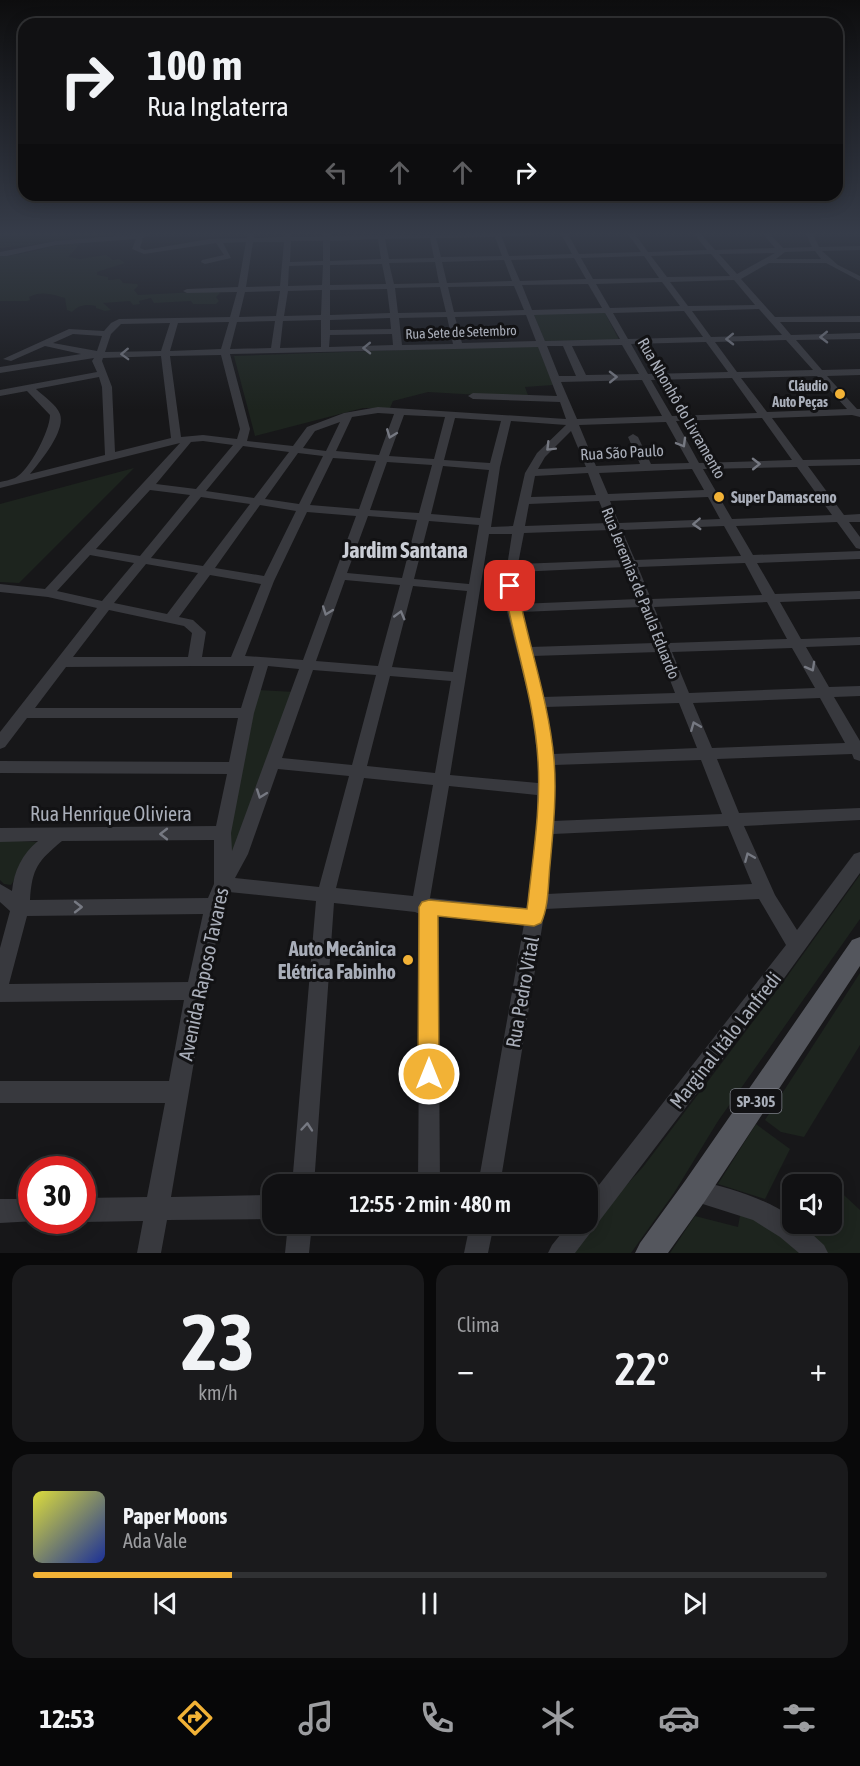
<!DOCTYPE html>
<html lang="pt">
<head>
<meta charset="utf-8">
<style>
	:root { --surface:#111113; --page:#1a1a1c; --text:#f1f3f6; --muted:#9c9da0; --line:#303133; --accent:#f2b236 }
	body { margin:0; font-family:"Asap Condensed",sans-serif; background:var(--page); color:var(--text); height:100vh; display:flex; flex-direction:column; font-size:22px; white-space:nowrap }
	* { box-sizing:border-box; margin:0 }
	p { font-size:20px; color:var(--muted) }
	.icon { flex:none; width:33px; height:33px; fill:none; stroke:currentColor; stroke-width:2; stroke-linecap:round; stroke-linejoin:round }
	.map { position:relative; height:1253px; overflow:hidden }
	.panel { display:flex; flex-direction:column; gap:12px; padding:12px; background:#09090a; flex:1 }
	.panel>* { flex:none }
	.hud { position:absolute; left:18px; top:18px; width:825px; height:183px; border-radius:18px; box-shadow:0 3px 15px #0003,0 0 0 2px var(--line); background:#111113; color:var(--text); overflow:hidden }
	.buttons { position:absolute; left:782px; top:1174px; display:grid; gap:12px }
	.buttons a { display:grid; place-items:center; width:60px; height:60px; border-radius:12px; background:var(--surface); box-shadow:0 3px 15px #0003,0 0 0 2px var(--line); font-size:30px }
	.speed { position:absolute; left:18px; top:1156px; display:flex; gap:12px; font-size:30px; font-weight:700; text-align:center }
	.speed>* { display:grid; place-content:center; width:78px; height:78px; border-radius:50%; background:var(--surface); box-shadow:0 3px 15px #0003,0 0 0 2px var(--line); line-height:1 }
	.speed .limit { border:9px solid #d22; background:#fff; color:#111 }
	.pin { position:absolute; display:grid; place-items:center; width:51px; height:51px; color:#fff; margin:-26px; border-radius:12px; box-shadow:0 3px 9px #0006 }
	.me { position:absolute; width:66px; margin:-33px; rotate:0deg; stroke-linejoin:round; filter:drop-shadow(0 0 4px #0008) }
	.turn { display:flex; align-items:center; gap:21px; height:126px; padding:0 30px; font-size:27px }
	.turn .icon { width:78px; height:78px; stroke-width:2.5 }
	.turn b { display:block; font-size:42px; line-height:51px }
	.lanes { display:flex; align-items:center; height:57px; padding:0 30px; background:#0003; justify-content:center; gap:30px; direction:ltr }
	.lanes .off { opacity:.35 }
	.big { font-size:45px; font-weight:600; line-height:1.1 }
	.panel .widget { flex:1; display:flex; flex-direction:column; justify-content:center; gap:9px; min-width:0; padding:0 21px; border-radius:18px; background:var(--page) }
	.panel .dial { align-items:center; gap:0 }
	.dial b { font-size:78px; line-height:1 }
	.song { display:flex; align-items:center; gap:18px }
	.cover { width:72px; height:72px; border-radius:9px; background:linear-gradient(135deg,hsl(60 70% 55%),hsl(230 70% 35%)) }
	.played { height:6px; border-radius:3px; background:linear-gradient(90deg,var(--accent) 25%,var(--line) 25%) }
	.keys { display:flex; justify-content:space-around; direction:ltr }
	.heat { display:flex; justify-content:space-between; align-items:center; font-size:33px; direction:ltr }
	.panel .tiles { flex:1; display:grid; gap:12px; grid-template-columns:1fr 1fr }
	.widget:last-child { grid-column:span 2 }
	.trip { position:absolute; left:262px; top:1174px; width:336px; height:60px; border-radius:18px; background:var(--surface); box-shadow:0 3px 15px #0003,0 0 0 2px var(--line); font-weight:600; line-height:60px; text-align:center }
	.menu { display:flex; height:96px; justify-content:space-around; align-items:center; background:#070708; color:var(--muted) }
	.menu .icon { width:42px; height:42px }
	.menu .on { color:var(--accent) }
	.menu b { font-size:27px; color:var(--text) }
	.map>svg:first-child { display:block }
	.green { fill:#1d241e }
	.lines { fill:none; stroke-linecap:round; stroke-linejoin:round }
	.minor { fill:#38393e; fill-rule:evenodd }
	.major { fill:#54565d; fill-rule:evenodd }
	.oneway { stroke:#767982 }
	.route { fill:#f2b236; stroke:#9d7423; stroke-width:1.5 }
	.poi-dot { fill:#f2b236; stroke:#121214; stroke-width:2 }
	.labels { text-anchor:middle; dominant-baseline:central; stroke-width:6; stroke-linejoin:round; paint-order:stroke }
	.far-street-label { font-size:14px; fill:#a9aeb9; stroke:#121214 }
	.far-poi-label { font-size:14px; font-weight:bold; fill:#a9aeb9; stroke:#121214; text-anchor:end }
	.shield { fill:#121214; stroke:#7c7f88; stroke-width:1.5 }
	.shield-label { font-size:15px; font-weight:bold; fill:#a9aeb9 }
	.street-label { font-size:16px; fill:#a9aeb9; stroke:#121214 }
	.poi-label { font-size:16px; font-weight:bold; fill:#a9aeb9; stroke:#121214; text-anchor:start }
	.near-street-label { font-size:20px; fill:#a9aeb9; stroke:#121214 }
	.near-poi-label { font-size:20px; font-weight:bold; fill:#a9aeb9; stroke:#121214; text-anchor:end }
	.district-label { font-size:22px; font-weight:bold; fill:#cacdd5; stroke:#121214 }
</style>
</head>
<body>
<div class="map">
<svg width="860" height="1253" viewBox="0 0 860 1253">
	<rect width="100%" height="100%" fill="#171719"/>
	<g class="green">
		<polygon points="0,234 130,234 0,248"/>
		<path d="M70,243L80,244L68,257L80,259L106,255L113,260L119,259L125,263L97,272V275L108,277V280L120,279L123,283L137,284L138,286L134,290L138,295L217,291L220,293L216,297L219,301L216,304H193L191,301L154,303L151,298L139,301L140,304L133,305L130,301L103,303L111,310L105,311L96,308V306C86,304 79,305 72,312L67,310L65,298C54,295 42,290 29,297L30,300L27,301H0V256C24,256 46,246 70,243Z"/>
		<polygon points="604,311 619,340 545,341 533,313"/>
		<polygon points="538,345 553,385 525,387 529,398 428,392 393,401 390,408 363,408 255,436 234,356"/>
		<polygon points="134,468 19,583 0,582 0,504"/>
		<polygon points="258,690 295,692 238,842 229,857 228,842"/>
		<polygon points="0,840 38,842 11,885 4,884 0,880"/>
		<polygon points="860,875 860,919 718,1121 674,1193 631,1253 570,1253 609,1204 643,1167 786,978"/>
		<polygon points="860,973 860,1045 804,1137 781,1132 765,1120"/>
		<polygon points="756,1124 790,1149 765,1199 718,1184"/>
		<polygon points="819,1172 860,1210 860,1253 825,1253 795,1224 831,1224 831,1185 811,1185"/>
		<polygon points="741,1210 782,1232 802,1253 670,1253 695,1216 738,1227"/>
	</g>
	<g class="lines">
		<g class="minor">
			<path d="M137,234L149,235L143,238L140,248L145,250L209,239L247,238V234H254V238L284,237L285,234H291V237L323,236L324,234H330V236L539,234L502,237L509,256L572,254L561,234H568L579,254L641,252L628,234H635L648,252L707,250L694,234H701L715,250L775,248L763,234H770L783,248L812,247L806,234H813L819,247L860,246V250L822,251L838,265L860,276V281L826,263H769L741,279L775,317L860,316V322H780L791,335L860,333V339L796,340L822,370L860,369V375L827,376L857,409H860V417L852,415L772,418L803,460L860,459V465L808,466L844,515L860,514V522H849L860,537V549L856,548L837,522L736,526L753,555L860,551V559L757,563L775,594L860,591V599L780,602L801,639L860,637V645L806,647L829,687L860,686V696L834,697L860,741V761L854,759L852,754L717,759L739,813L860,808V820L744,826L775,895L797,930L854,854L860,852V873L785,977L575,1253H548L552,1245L569,1224H588V1199L786,945L759,899L545,909L500,1185H478L524,924L438,915L440,1185H418L420,914L415,912L334,903L314,1185H292L316,901L229,892L223,906L206,991L171,1197L273,1195V1219L167,1220L161,1253H137L143,1221L82,1222V1198L147,1197L165,1103H0V1081H169L184,1000L0,1002V948L10,911L0,902V884L12,891C14,871 22,854 38,841L0,842V828L216,826L227,774L0,773V761L229,762L238,718H27L5,747L0,749V732L97,608L48,597L0,592V584L45,589L180,443L0,488V482C4,481 10,480 15,478C29,471 50,431 50,415L27,391L0,396V390L97,372L92,361L94,358L0,373V367L81,354L45,346L11,361L3,359L69,329L104,331L111,323L119,319L230,317L237,292L187,293L183,291L187,289L238,287L246,242L223,243L231,258L205,264L201,262L202,260L224,255L216,243L144,254L132,249L136,239L56,245L7,256H0V252L56,241ZM495,237L502,256L441,257L436,238ZM430,238L434,258L389,259L385,239ZM378,239L381,259L330,261V241ZM291,241H323V261L290,262ZM253,242H284L280,286L246,287ZM815,251L821,259H776L785,252ZM775,253L737,274L719,254ZM711,254L730,276L667,277L651,256ZM644,256L659,278L593,279L581,258ZM574,258L586,279L520,281L511,260ZM504,260L512,281L447,283L442,262ZM435,262L439,283L394,284L389,263ZM382,264L386,284L330,285V265ZM323,265L322,285L288,286L289,266ZM734,280L755,305L688,306L670,282ZM662,282L680,306L610,308L596,284ZM588,284L602,308L532,310L522,285ZM514,286L524,310L454,312L448,287ZM440,287L446,312L398,313L395,288ZM387,289L390,313L330,315V290ZM322,290L321,315L284,316L288,291ZM280,291L276,316L239,317L245,292ZM759,309L782,335L711,337L692,311ZM684,311L703,337L628,339L613,313ZM605,313L620,339L545,341L534,315ZM526,315L536,341L462,343L455,317ZM447,317L453,344L402,345L399,318ZM390,318L391,329L330,330V320ZM321,320V347L280,348L283,321ZM275,321L271,348L230,349L237,322ZM229,322L221,349L170,351L178,323ZM170,323L161,351L105,352L111,334L121,324ZM73,334L102,336L97,351L53,343ZM392,334L393,345L329,347L330,335ZM786,340L813,370L737,372L715,342ZM706,342L728,372L648,374L631,344ZM622,345L639,374L586,375L572,346ZM547,346H563L576,376H559ZM538,347L557,396L473,393L468,396L473,399L560,402L566,419L378,407L344,413L307,427L293,446L247,441L250,429L230,354ZM221,355L240,429L237,439L203,435L181,437L170,356ZM161,356L171,438L115,452L112,387L102,361L103,358ZM817,376L847,409L767,412L741,378ZM99,377L102,387L105,455L30,474C40,462 66,431 60,414C57,405 43,396 36,389ZM732,378L757,413L672,416L651,380ZM642,380L662,416L577,419L561,382ZM378,413L394,414L379,455L336,451L352,417ZM404,415L445,417L434,459L389,456ZM455,418L501,421L490,463L444,460ZM762,418L792,460L699,463L676,421ZM511,421L566,425L537,453L525,473L513,526L491,527L500,467ZM340,422L326,451L303,448L315,431ZM666,422L689,463L651,464L638,437L633,434L628,437L640,464L596,466L579,425ZM571,431L586,467L538,469L545,457ZM203,441L233,445L196,489L156,484L191,442ZM243,446L289,452L254,498L206,491ZM298,453L323,456L299,504L265,499ZM333,458L376,461L359,509L310,505ZM387,462L432,465L419,513L370,510ZM443,466L489,470L480,518L431,514ZM797,467L832,515L732,519L703,469ZM692,469L704,490L608,494L599,473ZM588,473L596,495L531,497L535,476ZM150,490L190,495L140,556L96,549ZM201,497L250,504L203,566L151,558ZM708,497L720,519L619,523L610,501ZM599,501L608,523L525,526L529,504ZM260,505L296,511L264,576L215,568ZM307,512L356,516L303,660L245,656L274,581ZM368,516L417,520L402,578L347,573ZM429,521L479,525L469,584L414,579ZM724,526L741,556L635,560L622,530ZM611,530L622,560L518,564L524,533ZM489,534H512L504,586L506,608L530,702L538,760V783L450,775ZM90,555L134,563L102,601L57,591ZM745,563L762,595L651,599L638,567ZM146,564L198,573L167,614L114,603ZM625,567L638,599L519,604L517,572ZM210,575L261,584L231,657H202L206,632L193,620L179,617ZM345,580L400,585L378,666L316,661ZM413,586L467,591L453,672L392,667ZM767,602L787,639L669,643L654,607ZM641,607L655,643L530,647L521,612ZM109,610L184,626L192,633L188,657H73ZM792,648L815,688L689,693L672,652ZM659,652L675,693L543,697L532,656ZM192,666H254L241,708H35L66,667ZM268,666L299,669L232,851L231,833L254,713ZM313,670L376,675L352,765L282,758ZM390,676L451,681L435,773L367,766ZM820,698L845,743L712,748L693,703ZM679,703L697,748L553,754L545,707ZM701,760L722,814L553,821L554,765ZM278,769L349,776L319,887L235,878L248,854ZM364,778L433,785L413,896L336,888ZM449,786L537,795V828L527,908L430,898ZM728,826L752,884L547,894L553,834ZM214,840V884L208,898L30,900C32,868 38,861 62,841ZM203,914L188,982L9,984L27,916Z"/>
			<path d="M695,1180C729,1188 763,1197 792,1217V1224H801L824,1245L828,1253H799L780,1237L753,1220L687,1199L684,1191L687,1183Z"/>
			<polygon points="0,1199 32,1199 32,1221 36,1221 0,1223"/>
			<polygon points="288,1224 312,1224 309,1253 285,1253"/>
			<polygon points="470,1224 494,1224 488,1253 464,1253"/>
		</g>
		<polygon class="major" points="860,937 860,966 705,1201 668,1253 635,1253 640,1243 685,1181 852,940"/>
	</g>
	<defs><path id="oneway-chevron" d="M-2-3.5L2.5 0L-2 3.5" fill="none" stroke-width="1.6" stroke-linecap="round" stroke-linejoin="round" transform="scale(1.5)"/></defs>
	<g class="oneway">
		<use href="#oneway-chevron" transform="translate(824 337) rotate(179)"/>
		<use href="#oneway-chevron" transform="translate(730 339) rotate(179)"/>
		<use href="#oneway-chevron" transform="translate(367 348) rotate(179)"/>
		<use href="#oneway-chevron" transform="translate(125 354) rotate(178)"/>
		<use href="#oneway-chevron" transform="translate(613 377) rotate(-1)"/>
		<use href="#oneway-chevron" transform="translate(391 434) rotate(111)"/>
		<use href="#oneway-chevron" transform="translate(682 443) rotate(60)"/>
		<use href="#oneway-chevron" transform="translate(550 447) rotate(135)"/>
		<use href="#oneway-chevron" transform="translate(756 464) rotate(-1)"/>
		<use href="#oneway-chevron" transform="translate(697 524) rotate(177)"/>
		<use href="#oneway-chevron" transform="translate(327 611) rotate(110)"/>
		<use href="#oneway-chevron" transform="translate(400 615) rotate(-75)"/>
		<use href="#oneway-chevron" transform="translate(811 667) rotate(61)"/>
		<use href="#oneway-chevron" transform="translate(695 726) rotate(-112)"/>
		<use href="#oneway-chevron" transform="translate(261 794) rotate(110)"/>
		<use href="#oneway-chevron" transform="translate(164 834) rotate(180)"/>
		<use href="#oneway-chevron" transform="translate(749 857) rotate(-113)"/>
		<use href="#oneway-chevron" transform="translate(78 907)"/>
		<use href="#oneway-chevron" transform="translate(307 1127) rotate(-85)"/>
	</g>
	<linearGradient id="sky" x2="0" y2="1"><stop stop-color="#0d0d0e"/><stop offset="0.57" stop-color="#363c49"/><stop offset="1" stop-color="#363c49" stop-opacity="0"/></linearGradient>
	<rect width="860" height="410" fill="url(#sky)"/>
	<path class="route" d="M510,582L517,586C528,644 549,701 554,760C557,794 553,831 550,865C548,884 549,906 541,923L534,926L438,916L439,1074L436,1081L429,1085L421,1081L418,1074L419,907L422,902L429,900L527,909L528,902C533,855 541,807 538,761C535,702 514,644 504,586Z"/>
	<g class="poi-dot">
		<circle cx="840" cy="394" r="6"/>
		<circle cx="719" cy="497" r="6"/>
		<circle cx="408" cy="960" r="6"/>
	</g>
	<g class="labels">
		<g class="far-street-label">
			<text transform="translate(461 332) rotate(-2)">Rua Sete de Setembro</text>
		</g>
		<g class="far-poi-label">
			<text x="828" y="386">Cláudio<tspan x="828" dy="16">Auto Peças</tspan></text>
		</g>
		<rect class="shield" x="730.5" y="1089" width="51" height="24" rx="4.5"/>
		<g class="shield-label">
			<text x="756" y="1101">SP-305</text>
		</g>
		<g class="street-label">
			<text transform="translate(682 408) rotate(60)">Rua Nhonhô do Livramento</text>
			<text transform="translate(622 452) rotate(-3)">Rua São Paulo</text>
			<text transform="translate(641 593) rotate(68)">Rua Jeremias de Paula Eduardo</text>
		</g>
		<g class="poi-label">
			<text x="731" y="497">Super Damasceno</text>
		</g>
		<g class="near-street-label">
			<text x="111" y="813">Rua Henrique Oliviera</text>
			<text transform="translate(203 974) rotate(-78)">Avenida Raposo Tavares</text>
			<text transform="translate(522 992) rotate(-80)">Rua Pedro Vital</text>
			<text transform="translate(725 1040) rotate(-52)">Marginal Itálo Lanfredi</text>
		</g>
		<g class="near-poi-label">
			<text x="396" y="948">Auto Mecânica<tspan x="396" dy="23">Elétrica Fabinho</tspan></text>
		</g>
		<g class="district-label">
			<text x="405" y="550">Jardim Santana</text>
		</g>
	</g>
</svg>
<div class="buttons">
<a><svg class="icon" aria-label="sound" viewBox="0 0 24 24"><path d="M4 9h4l5-4v14l-5-4H4zM17 9q2 3 0 6"/></svg></a>
</div>
<div class="speed"><div class="limit">30</div></div>
<div class="pin" style="left:510px;top:586px;background:#d93025"><svg class="icon" aria-label="arrive" viewBox="0 0 24 24"><path d="M6 21V4h12l-3 4 3 4H6"/></svg></div>
<svg class="me" style="left:429px;top:1074px" viewBox="-20 -20 40 40"><circle r="17" fill="#f2b236" stroke="#fff" stroke-width="3"/><path d="M0-11L8 9 0 5-8 9z" fill="#fff"/></svg>
<div class="trip">12:55 · 2 min · 480 m</div>
<div class="hud">
<div class="turn"><svg class="icon" aria-label="right" viewBox="0 0 24 24"><path d="M7 20v-9h11M14 6l5 5-5 5"/></svg><div><b>100 m</b>Rua Inglaterra</div></div>
<div class="lanes"><svg class="icon off" aria-label="left" viewBox="0 0 24 24"><path d="M17 20v-9H6M10 6l-5 5 5 5"/></svg><svg class="icon off" aria-label="ahead" viewBox="0 0 24 24"><path d="M12 20V5M6 11l6-6 6 6"/></svg><svg class="icon off" aria-label="ahead" viewBox="0 0 24 24"><path d="M12 20V5M6 11l6-6 6 6"/></svg><svg class="icon" aria-label="right" viewBox="0 0 24 24"><path d="M7 20v-9h11M14 6l5 5-5 5"/></svg></div>
</div>
</div>
<section class="panel">
<div class="tiles">
<div class="widget dial"><b>23</b><p>km/h</p></div>
<div class="widget"><p>Clima</p>
<div class="heat"><a>−</a><b class="big">22°</b><a>+</a></div>
</div>
<div class="widget">
<div class="song"><i class="cover"></i><div><b>Paper Moons</b><p>Ada Vale</p></div></div>
<div class="played"></div>
<div class="keys"><svg class="icon" aria-label="previous" viewBox="0 0 24 24"><path d="M18 5L8 12l10 7zM5 5v14"/></svg><svg class="icon" aria-label="pause" viewBox="0 0 24 24"><path d="M8 5v14M16 5v14"/></svg><svg class="icon" aria-label="next" viewBox="0 0 24 24"><path d="M6 5l10 7-10 7zM19 5v14"/></svg></div>
</div>
</div>
</section>
<nav class="menu">
<b>12:53</b>
<svg class="icon on" aria-label="directions" viewBox="0 0 24 24"><path d="M12 3l9 9-9 9-9-9zM9 14v-3h6M13 9l2 2-2 2"/></svg>
<svg class="icon" aria-label="music" viewBox="0 0 24 24"><path d="M9 18V5l10-2v13"/><circle cx="6" cy="18" r="3"/><circle cx="16" cy="16" r="3"/></svg>
<svg class="icon" aria-label="phone" viewBox="0 0 24 24"><path d="M5 4h4l2 5-3 2q2 4 5 5l2-3 5 2v4C11 20 4 13 5 4z"/></svg>
<svg class="icon" aria-label="climate" viewBox="0 0 24 24"><path d="M12 3v18M4 7l16 10M4 17L20 7"/></svg>
<svg class="icon" aria-label="car" viewBox="0 0 24 24"><path d="M5 17H2v-5l4-1 3-4h7l3 4 3 1v5h-3M9 17h6M6 11h13"/><circle cx="7" cy="17" r="2"/><circle cx="17" cy="17" r="2"/></svg>
<svg class="icon" aria-label="filters" viewBox="0 0 24 24"><path d="M4 7h16M4 17h16"/><circle cx="9" cy="7" r="2"/><circle cx="15" cy="17" r="2"/></svg>
</nav>
</body>
</html>
